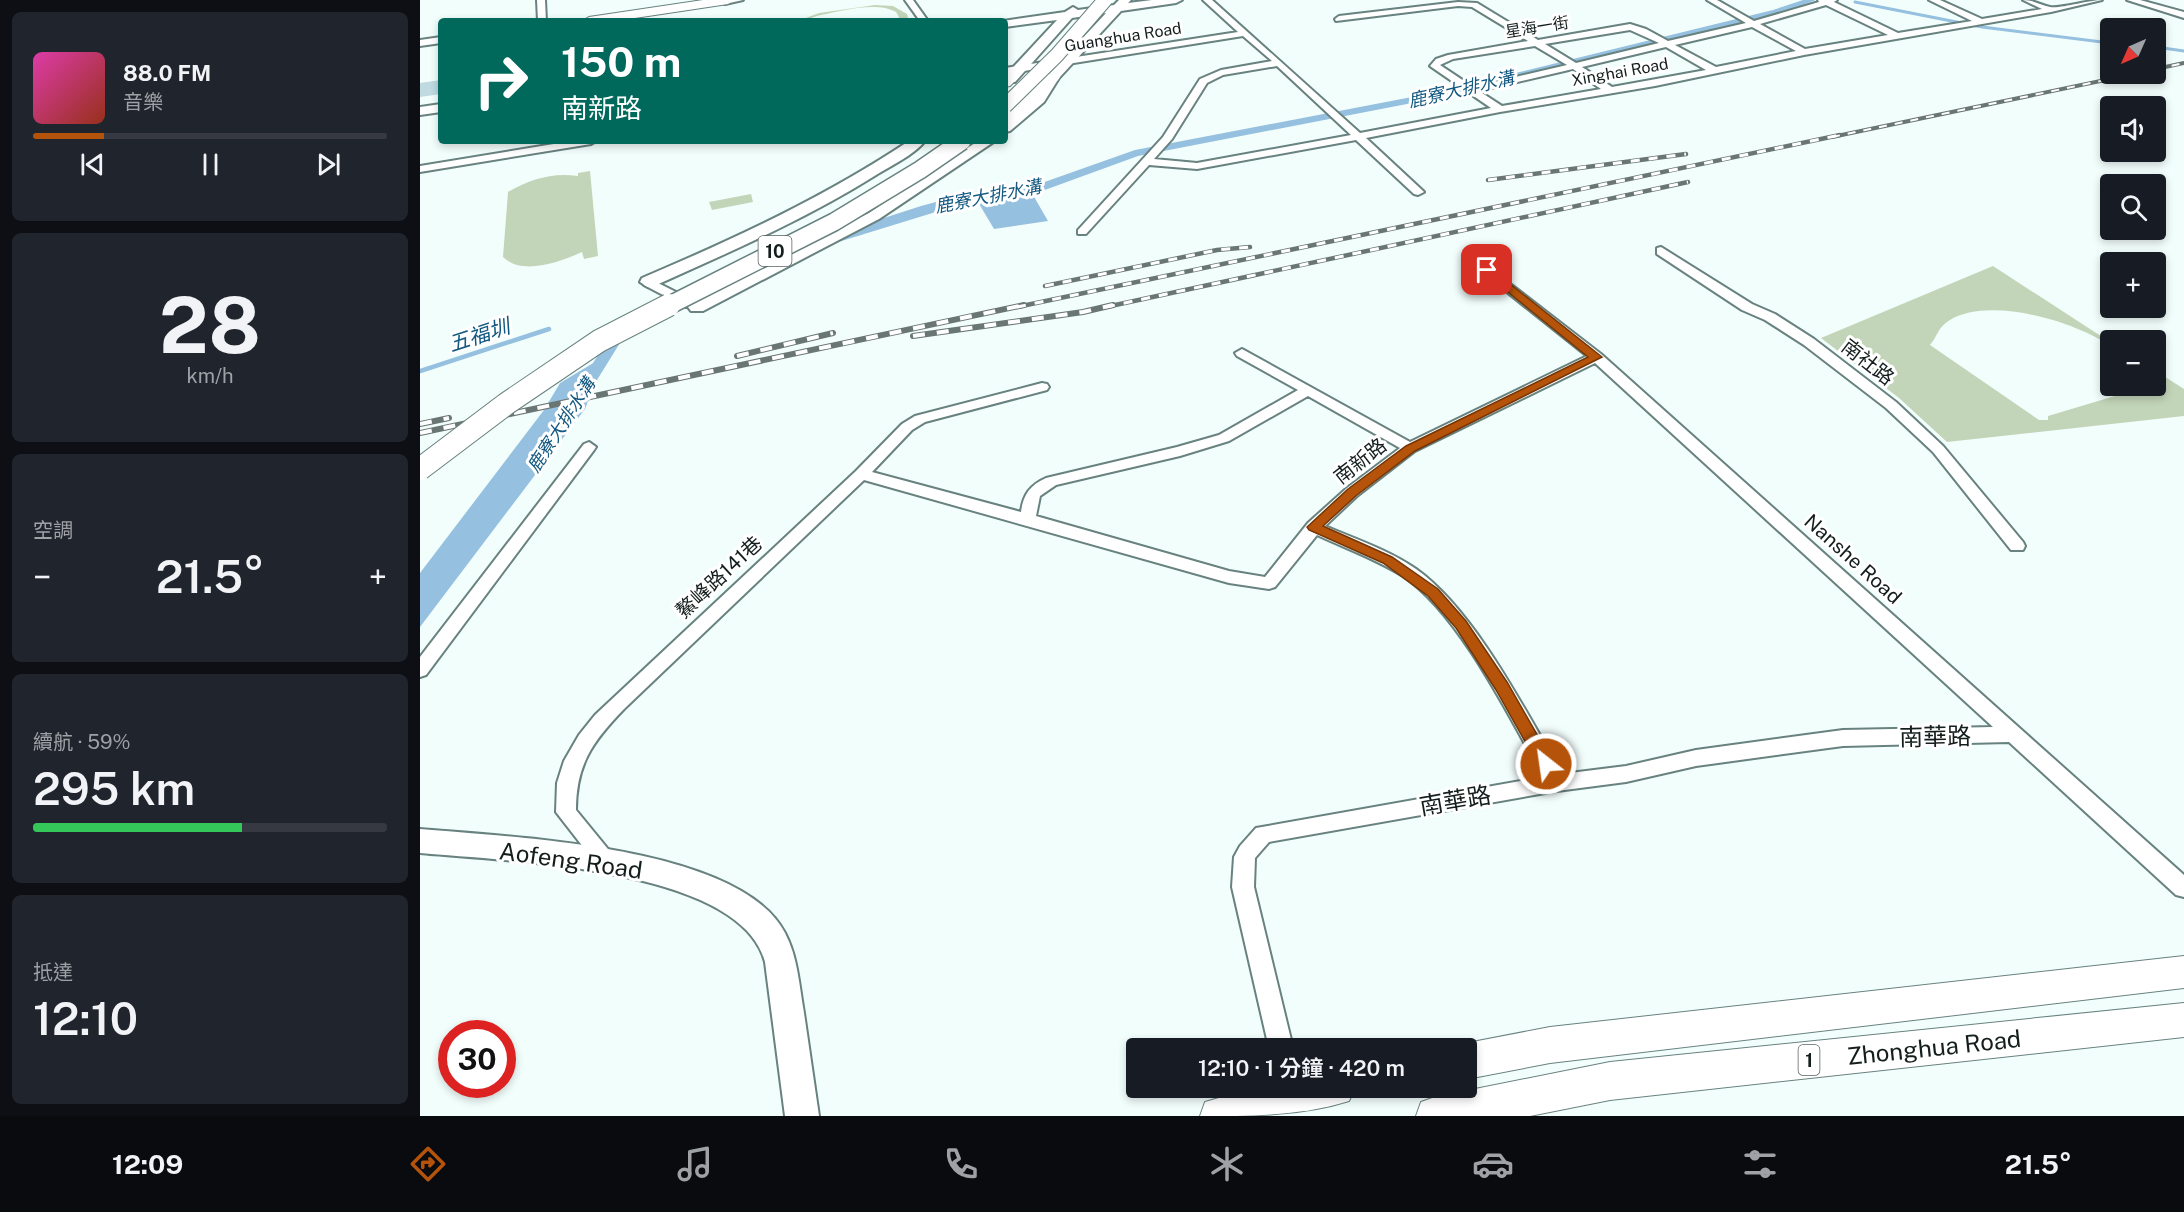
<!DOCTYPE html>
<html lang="zh-TW">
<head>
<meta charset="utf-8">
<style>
	:root { --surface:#171b24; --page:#20242c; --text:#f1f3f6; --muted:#9ea1a6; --line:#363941; --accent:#b45309 }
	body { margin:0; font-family:"Public Sans","Noto Sans TC",sans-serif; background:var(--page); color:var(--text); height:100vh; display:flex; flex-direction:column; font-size:22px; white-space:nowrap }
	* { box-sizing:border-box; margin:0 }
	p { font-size:20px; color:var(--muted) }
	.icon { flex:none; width:33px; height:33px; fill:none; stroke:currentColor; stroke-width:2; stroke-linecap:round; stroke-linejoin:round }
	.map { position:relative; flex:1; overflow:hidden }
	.panel { display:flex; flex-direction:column; gap:12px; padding:12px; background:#0d0f14; width:420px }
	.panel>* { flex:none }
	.banner { position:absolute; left:18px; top:18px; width:570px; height:126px; border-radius:6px; box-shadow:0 3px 9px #0003; background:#00695c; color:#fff; overflow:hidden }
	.needle { width:39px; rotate:225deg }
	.controls { position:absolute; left:1680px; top:18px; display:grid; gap:12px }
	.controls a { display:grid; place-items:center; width:66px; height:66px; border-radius:6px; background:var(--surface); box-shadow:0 3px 9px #0003; font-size:30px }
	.speed { position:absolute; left:18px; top:1020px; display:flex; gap:12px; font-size:30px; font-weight:700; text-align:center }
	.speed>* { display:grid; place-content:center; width:78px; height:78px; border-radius:50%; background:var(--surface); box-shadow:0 3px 9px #0003; line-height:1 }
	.speed .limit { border:9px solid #d22; background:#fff; color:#111 }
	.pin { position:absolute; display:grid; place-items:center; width:51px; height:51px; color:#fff; margin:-26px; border-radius:12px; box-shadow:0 3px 9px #0006 }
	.me { position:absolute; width:66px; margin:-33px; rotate:330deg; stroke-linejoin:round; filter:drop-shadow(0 0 4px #0008) }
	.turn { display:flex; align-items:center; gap:21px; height:126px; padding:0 24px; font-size:27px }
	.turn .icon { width:78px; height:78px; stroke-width:2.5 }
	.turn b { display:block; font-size:42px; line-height:51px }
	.big { font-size:45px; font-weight:600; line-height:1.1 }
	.panel .tile { flex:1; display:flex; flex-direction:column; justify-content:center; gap:9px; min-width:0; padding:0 21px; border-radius:9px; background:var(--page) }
	.panel .dial { align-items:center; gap:0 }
	.dial b { font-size:78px; line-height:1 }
	.song { display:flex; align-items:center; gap:18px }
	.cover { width:72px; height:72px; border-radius:9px; background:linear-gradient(135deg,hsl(320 70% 55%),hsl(10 70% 35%)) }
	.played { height:6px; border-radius:3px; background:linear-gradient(90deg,var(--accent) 20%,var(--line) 20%) }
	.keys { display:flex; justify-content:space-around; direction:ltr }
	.heat { display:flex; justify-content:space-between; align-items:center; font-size:33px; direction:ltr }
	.charge { height:9px; border-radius:4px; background:linear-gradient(90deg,#34c759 59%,var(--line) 0) }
	.trip { position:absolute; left:706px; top:1038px; width:351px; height:60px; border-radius:6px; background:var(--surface); box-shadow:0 3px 9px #0003; font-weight:600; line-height:60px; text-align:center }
	.dock { display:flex; height:96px; justify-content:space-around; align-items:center; background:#090b0e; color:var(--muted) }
	.dock .icon { width:42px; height:42px }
	.dock .on { color:var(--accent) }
	.dock b { font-size:27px; color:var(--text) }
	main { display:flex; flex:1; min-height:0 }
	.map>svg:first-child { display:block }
	.green { fill:#c3d5b9 }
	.water { fill:#96c0df }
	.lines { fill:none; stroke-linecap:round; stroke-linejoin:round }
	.stream-far1 { stroke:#96c0df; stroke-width:3 }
	.stream { stroke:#96c0df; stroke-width:4.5 }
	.canal { fill:#96c0df; fill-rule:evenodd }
	.building { fill:#bfdae1 }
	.street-casing { stroke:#68827f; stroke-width:4 }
	.secondary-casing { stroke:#68827f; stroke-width:4 }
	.primary-casing { stroke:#68827f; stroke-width:2 }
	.street { fill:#fff; fill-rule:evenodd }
	.secondary { fill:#fff; fill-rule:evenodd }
	.primary { fill:#fff; fill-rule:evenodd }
	.rail-far2-casing { stroke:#6a7674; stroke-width:4 }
	.rail-far1-casing { stroke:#6a7674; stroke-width:4.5 }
	.rail-casing { stroke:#6a7674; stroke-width:6 }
	.rail-far2 { stroke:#fff; stroke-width:2; stroke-dasharray:8; stroke-linecap:butt }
	.rail-far1 { stroke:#fff; stroke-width:3; stroke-dasharray:9; stroke-linecap:butt }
	.rail { stroke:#fff; stroke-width:4; stroke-dasharray:12; stroke-linecap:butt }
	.primary-bridge-far2-casing { stroke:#68827f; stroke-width:16; stroke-linecap:butt }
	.primary-bridge-far1-casing { stroke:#68827f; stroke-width:20; stroke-linecap:butt }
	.primary-bridge-casing { stroke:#68827f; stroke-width:24; stroke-linecap:butt }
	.primary-bridge-far2 { stroke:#fff; stroke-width:14 }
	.primary-bridge-far1 { stroke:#fff; stroke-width:17 }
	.primary-bridge { stroke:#fff; stroke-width:22 }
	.route { fill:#b45309; stroke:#753606; stroke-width:1.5 }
	.labels { text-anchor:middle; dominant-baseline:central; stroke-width:6; stroke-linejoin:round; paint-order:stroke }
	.far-street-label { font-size:16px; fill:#141f1d; stroke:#fff }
	.far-water-label { font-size:18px; font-style:italic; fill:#135880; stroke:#fff }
	.shield { fill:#fff; stroke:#5a6261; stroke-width:1.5 }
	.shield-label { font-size:18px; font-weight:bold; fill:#141f1d }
	.street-label { font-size:20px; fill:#141f1d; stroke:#fff }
	.water-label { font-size:21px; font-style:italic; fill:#135880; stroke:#fff }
	.near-street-label { font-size:24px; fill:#141f1d; stroke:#fff }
</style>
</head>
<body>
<main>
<section class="panel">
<div class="tile">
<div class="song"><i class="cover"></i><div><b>88.0 FM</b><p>音樂</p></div></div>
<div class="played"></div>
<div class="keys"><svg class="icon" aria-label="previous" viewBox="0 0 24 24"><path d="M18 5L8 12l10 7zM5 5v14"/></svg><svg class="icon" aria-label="pause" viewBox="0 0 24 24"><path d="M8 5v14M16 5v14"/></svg><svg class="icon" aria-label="next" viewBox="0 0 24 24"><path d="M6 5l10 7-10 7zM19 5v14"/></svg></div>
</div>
<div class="tile dial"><b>28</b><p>km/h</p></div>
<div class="tile"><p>空調</p>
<div class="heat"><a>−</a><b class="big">21.5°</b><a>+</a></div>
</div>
<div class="tile"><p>續航 · 59%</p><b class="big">295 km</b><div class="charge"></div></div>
<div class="tile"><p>抵達</p><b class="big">12:10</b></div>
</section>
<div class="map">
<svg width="1764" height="1116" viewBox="0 0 1764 1116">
	<rect width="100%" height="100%" fill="#f2fefc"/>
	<g class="green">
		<path d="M455,5L473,6L487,14L488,18L486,21H477L479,17L476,12C456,1 422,11 401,15C392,17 386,21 378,21L399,13Z"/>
		<path d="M170,171L178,256L164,259L162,252C140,262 102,276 83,257L88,192C110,179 133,172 158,176V173Z"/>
		<polygon points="331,194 333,202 292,210 289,202"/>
		<path d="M1573,266L1690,342V346C1655,321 1569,296 1530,320C1517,328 1518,336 1510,345L1619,420H1628V416L1725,387L1724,386H1736V371L1764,389V416L1527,442L1479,398L1401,338Z"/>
	</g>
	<g class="water">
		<polygon points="613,195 628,221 574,229 558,202"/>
		<polygon points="185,356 165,409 0,627 0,573 124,410 140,383"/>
	</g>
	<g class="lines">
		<g class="stream-far1">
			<polyline points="1435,2 1562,27 1690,43"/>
			<polyline points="1736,47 1764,51"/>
		</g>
		<polyline class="stream" points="0,371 129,329"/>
		<g class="canal">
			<polygon points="1383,0 1396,0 1359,14 1018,98 718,156 622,191 558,199 415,243 405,243 404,240 405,237 501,206 553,192 616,185 715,150 1018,92 1353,10"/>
			<polygon points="205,327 212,331 203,338 177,380 167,380 164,377 193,332"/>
		</g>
	</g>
	<polygon class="building" points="21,80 21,94 0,97 0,83"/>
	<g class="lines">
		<g class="street-casing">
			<g id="street">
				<polygon points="117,0 125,0 126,21 118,21"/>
				<polygon points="305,0 323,0 305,4"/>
				<polygon points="485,0 493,0 508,21 500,21"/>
				<path d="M783,0H792L940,133L1071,108L1010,66L1016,59L1028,55L1108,41L1052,7L1038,6L916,21L915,19L919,16L1038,2L1057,3L1118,40L1210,24L1226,29L1248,41L1326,23L1287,0H1297L1334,21L1399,2L1398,0H1417L1414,2L1478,33L1552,21L1509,0H1520L1562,19L1622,9L1603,0C1614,0 1620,5 1630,7C1640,9 1668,0 1682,0L1631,12L1384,55L1235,86L1080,112L946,138L1002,190L1004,192L998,195L994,194L936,140L777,169L729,165L666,234H658V230L743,137L780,79L801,70L852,61L823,36L585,74V68L818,32ZM1406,5L1468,35L1385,49L1340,24ZM1332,27L1376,51L1296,67L1255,45ZM1210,30L1239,43L1156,63L1125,44ZM1115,46L1147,65L1053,87L1020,65L1033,59ZM1246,47L1286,70L1192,87L1162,67ZM857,66L931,135L777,163L734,159L752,139L787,83L803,75ZM1153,69L1181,89L1082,106L1059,91Z"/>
				<polygon points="1707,0 1720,0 1764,12 1764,18"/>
				<polygon points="21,37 21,43 0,46 0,40"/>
				<polygon points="152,141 176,141 171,144 0,172 0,166"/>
				<polygon points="1241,247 1332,304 1355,314 1394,339 1476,402 1523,446 1603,542 1605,546 1603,550 1591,550 1513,452 1466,408 1384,345 1345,320 1322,310 1237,254 1237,248"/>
				<path d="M1067,266L1181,354L1764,875V897L1756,895L1589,742L1423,746L1276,766L1206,782L1137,791L849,842L835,858L834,887L873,1048H849L812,887L814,857L820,846L836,828L1123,777C1090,718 1039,613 983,576C956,559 925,548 897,535L855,587L849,589L809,583L444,480L204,709C173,741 156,764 156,810L192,854L196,860L192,866L185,869L178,866L136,812L137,783L144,761L159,735L175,715L436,471L482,424L495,416L622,383L627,384L629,387L627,390L505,422L492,430L452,472L601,512C603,495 610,485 626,478L757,447L799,435L878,390L817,356L815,353L822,349L990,442L1167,356L1063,273L1061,270ZM1175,363L1573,727L1423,730L1276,750L1206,766L1142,774C1106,712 1055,611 996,569C969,550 935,539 905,526L937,496L995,451ZM888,396L980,448L927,488L888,523L845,577L809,571L616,516L620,496L636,485L760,456L809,441Z"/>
				<polygon points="228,278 274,301 276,304 274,307 266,307 224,285 222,282 224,279"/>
				<polygon points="169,442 176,447 174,450 6,675 0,677 0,657 164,444"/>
			</g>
		</g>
		<g class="secondary-casing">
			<g id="secondary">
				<polygon points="699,0 711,0 708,3 732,0 762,0 756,3 701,11 639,78 624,102 590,131 585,132 585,121 615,96 629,74 686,13 652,18 595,82 585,81 585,76 637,20 585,27 585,21 583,21 645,12 653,7 658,10 694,5"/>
				<polygon points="21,104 21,112 0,115 0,107"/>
				<path d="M489,141H505C494,155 472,165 456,175C386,219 310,252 234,286L228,287L220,282L222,278C314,239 405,197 489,141Z"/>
				<polygon points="558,141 575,141 459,219 283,311 271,311 268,307 271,303 449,213"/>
				<path d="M0,829C89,837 320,845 365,933C378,958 379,985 384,1013C389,1047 394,1082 399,1116H365L345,962C320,866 81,861 0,853Z"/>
			</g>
		</g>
		<g class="primary-casing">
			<g id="primary">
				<polygon points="283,0 314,0 308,4 195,21 162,21 169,17"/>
				<polygon points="633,73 638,74 640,77 638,80 590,120 585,122 585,109 628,74"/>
				<polygon points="590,75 597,79 590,86 585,87 585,76"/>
				<polygon points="1764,956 1764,988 1130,1063 1047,1079 1047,1048 1034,1048 1047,1043 1130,1027"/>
				<polygon points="1764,1003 1764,1037 1190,1100 1110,1116 996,1116 1001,1102 1015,1097 1190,1062"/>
				<path d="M833,1088H935L929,1101C882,1116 830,1116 780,1116L785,1102Z"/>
			</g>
		</g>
		<use href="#street" class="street"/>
		<use href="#secondary" class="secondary"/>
		<use href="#primary" class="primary"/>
		<g class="rail-far2-casing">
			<g id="rail-far2">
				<polyline points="1736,69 1764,63"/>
				<polyline points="1412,137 1714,74"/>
			</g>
		</g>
		<g class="rail-far1-casing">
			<g id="rail-far1">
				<polyline points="1068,180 1266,154"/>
				<polyline points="625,286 797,250 830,247"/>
				<polyline points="597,307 1420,135"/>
				<polyline points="686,307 1268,182"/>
			</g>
		</g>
		<g class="rail-casing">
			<g id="rail">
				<polyline points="493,336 663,312 693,305"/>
				<polyline points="317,356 413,333"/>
				<polyline points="0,424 29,418"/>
				<polyline points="0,433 604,305"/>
			</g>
		</g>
		<use href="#rail-far2" class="rail-far2"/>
		<use href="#rail-far1" class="rail-far1"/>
		<use href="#rail" class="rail"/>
		<g class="primary-bridge-far2-casing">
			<polyline id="primary-bridge-far2" points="585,106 637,55 685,0"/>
		</g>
		<g class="primary-bridge-far1-casing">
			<polyline id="primary-bridge-far1" points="246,307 414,222 500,170 542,141"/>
		</g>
		<g class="primary-bridge-casing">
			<polyline id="primary-bridge" points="0,469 86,404 179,341 249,305"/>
		</g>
		<use href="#primary-bridge-far2" class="primary-bridge-far2"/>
		<use href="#primary-bridge-far1" class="primary-bridge-far1"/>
		<use href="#primary-bridge" class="primary-bridge"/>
	</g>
	<polygon class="route" points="1063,268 1070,268 1182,357 995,451 937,495 903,526 972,557 1018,589 1046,621 1087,682 1134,764 1131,768 1126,770 1120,768 1076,690 1036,628 1008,596 963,563 889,530 887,527 928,489 986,446 1168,357 1063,272"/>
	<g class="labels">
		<g class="far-street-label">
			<text transform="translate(1117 27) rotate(-9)">星海一街</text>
			<text transform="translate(703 37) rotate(-9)">Guanghua Road</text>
			<text transform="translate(1200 72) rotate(-10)">Xinghai Road</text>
		</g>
		<g class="far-water-label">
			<text transform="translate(1041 89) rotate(-13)">鹿寮大排水溝</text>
			<text transform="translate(568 196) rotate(-11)">鹿寮大排水溝</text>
			<text transform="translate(141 425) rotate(-57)">鹿寮大排水溝</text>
		</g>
		<g class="shield">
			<rect x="338.5" y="236" width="33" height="30" rx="4.5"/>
			<rect x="1378.5" y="1045" width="21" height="30" rx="4.5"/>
		</g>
		<g class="shield-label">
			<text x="355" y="251">10</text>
			<text x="1389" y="1060">1</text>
		</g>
		<g class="street-label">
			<text transform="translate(1448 362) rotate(38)">南社路</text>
			<text transform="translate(940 461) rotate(-38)">南新路</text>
			<text transform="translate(1433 559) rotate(42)">Nanshe Road</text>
			<text transform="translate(299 577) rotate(-43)">鰲峰路141巷</text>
		</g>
		<g class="water-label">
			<text transform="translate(59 335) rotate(-18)">五福圳</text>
		</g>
		<g class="near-street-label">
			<text transform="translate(1515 736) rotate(-1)">南華路</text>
			<text transform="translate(1035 800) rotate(-10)">南華路</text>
			<text transform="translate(151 860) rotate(8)">Aofeng Road</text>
			<text transform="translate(1514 1047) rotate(-6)">Zhonghua Road</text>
		</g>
	</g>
</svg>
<div class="controls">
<a><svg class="needle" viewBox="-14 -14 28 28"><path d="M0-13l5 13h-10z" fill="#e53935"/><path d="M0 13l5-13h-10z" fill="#9ea1a6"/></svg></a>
<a><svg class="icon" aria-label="sound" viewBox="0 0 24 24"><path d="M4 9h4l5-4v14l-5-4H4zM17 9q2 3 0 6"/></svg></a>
<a><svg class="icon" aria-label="search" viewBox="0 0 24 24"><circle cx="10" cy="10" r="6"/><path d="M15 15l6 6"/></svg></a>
<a>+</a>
<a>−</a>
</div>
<div class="speed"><div class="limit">30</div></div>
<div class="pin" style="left:1067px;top:270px;background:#d93025"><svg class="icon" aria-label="arrive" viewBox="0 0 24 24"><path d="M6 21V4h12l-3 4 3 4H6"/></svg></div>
<svg class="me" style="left:1126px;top:764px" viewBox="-20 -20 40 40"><circle r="17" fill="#b45309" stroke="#fff" stroke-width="3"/><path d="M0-11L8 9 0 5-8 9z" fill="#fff"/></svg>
<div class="trip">12:10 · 1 分鐘 · 420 m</div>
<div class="banner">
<div class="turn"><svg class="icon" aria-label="right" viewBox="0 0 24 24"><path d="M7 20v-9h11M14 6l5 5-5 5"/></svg><div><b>150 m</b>南新路</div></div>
</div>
</div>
</main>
<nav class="dock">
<b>12:09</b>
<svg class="icon on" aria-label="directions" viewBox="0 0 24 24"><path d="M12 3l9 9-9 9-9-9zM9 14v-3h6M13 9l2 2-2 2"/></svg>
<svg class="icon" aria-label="music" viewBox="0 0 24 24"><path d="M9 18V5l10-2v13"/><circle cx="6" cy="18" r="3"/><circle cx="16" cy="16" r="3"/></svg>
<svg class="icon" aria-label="phone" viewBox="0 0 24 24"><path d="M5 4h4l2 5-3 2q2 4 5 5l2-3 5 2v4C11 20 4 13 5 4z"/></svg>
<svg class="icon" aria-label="climate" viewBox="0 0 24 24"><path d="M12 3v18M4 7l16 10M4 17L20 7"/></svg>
<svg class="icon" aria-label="car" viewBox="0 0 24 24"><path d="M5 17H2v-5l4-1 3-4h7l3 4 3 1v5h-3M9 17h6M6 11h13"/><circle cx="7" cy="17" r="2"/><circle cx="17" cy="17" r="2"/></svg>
<svg class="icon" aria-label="filters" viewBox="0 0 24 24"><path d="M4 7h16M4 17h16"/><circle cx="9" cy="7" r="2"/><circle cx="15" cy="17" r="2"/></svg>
<b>21.5°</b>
</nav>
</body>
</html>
